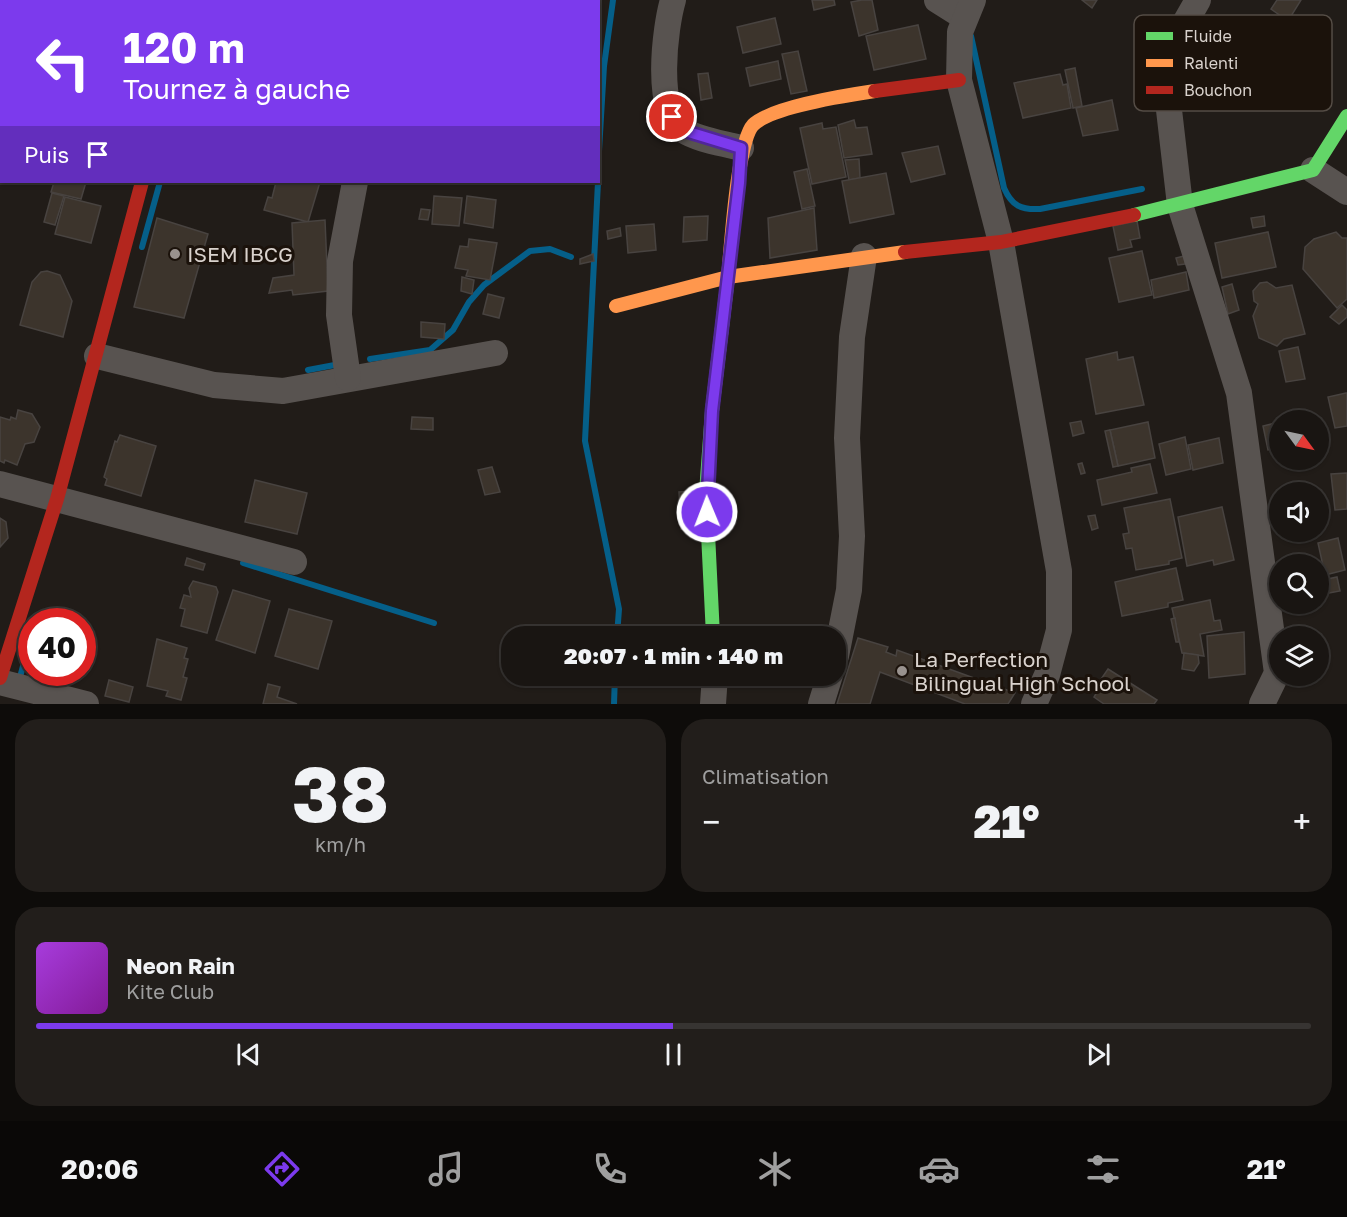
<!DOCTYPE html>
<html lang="fr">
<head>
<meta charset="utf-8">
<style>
	:root { --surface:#191512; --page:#221e1b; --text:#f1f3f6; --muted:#9f9f9f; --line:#373432; --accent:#7c3aed }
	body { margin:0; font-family:"Golos Text",sans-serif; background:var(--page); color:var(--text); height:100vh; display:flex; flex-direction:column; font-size:22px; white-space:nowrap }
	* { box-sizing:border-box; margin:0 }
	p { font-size:20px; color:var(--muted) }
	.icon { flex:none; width:33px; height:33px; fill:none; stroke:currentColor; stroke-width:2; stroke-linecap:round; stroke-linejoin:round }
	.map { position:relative; height:704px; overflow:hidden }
	.panel { display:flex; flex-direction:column; gap:15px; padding:15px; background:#0e0c0a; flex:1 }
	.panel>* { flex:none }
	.top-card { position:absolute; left:0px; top:0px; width:600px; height:183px; box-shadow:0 2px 4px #0004,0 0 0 2px var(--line); background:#7c3aed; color:#fff; overflow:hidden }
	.needle { width:39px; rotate:123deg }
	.buttons { position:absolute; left:1269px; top:410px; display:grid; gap:12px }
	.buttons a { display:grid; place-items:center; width:60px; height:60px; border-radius:50%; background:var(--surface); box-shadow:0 2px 4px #0004,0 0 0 2px var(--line); font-size:30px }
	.speed { position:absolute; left:18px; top:608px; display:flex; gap:12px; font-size:30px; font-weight:700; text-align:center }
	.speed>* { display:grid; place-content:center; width:78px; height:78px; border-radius:50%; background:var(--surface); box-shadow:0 2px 4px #0004,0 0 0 2px var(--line); line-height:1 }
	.speed .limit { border:9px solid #d22; background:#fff; color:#111 }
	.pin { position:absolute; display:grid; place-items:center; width:51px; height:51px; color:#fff; margin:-26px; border:3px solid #fff; border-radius:50%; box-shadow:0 2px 6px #0007 }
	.me { position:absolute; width:66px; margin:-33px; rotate:359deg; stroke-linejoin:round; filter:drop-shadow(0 0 4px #0008) }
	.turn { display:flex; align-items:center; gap:21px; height:126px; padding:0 24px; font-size:27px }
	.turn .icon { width:78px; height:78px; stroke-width:2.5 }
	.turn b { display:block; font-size:42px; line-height:51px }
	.then { display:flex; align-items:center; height:57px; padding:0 24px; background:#0003; gap:12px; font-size:22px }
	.big { font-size:45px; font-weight:800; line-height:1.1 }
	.panel .widget { flex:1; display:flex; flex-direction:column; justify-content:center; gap:9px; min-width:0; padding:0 21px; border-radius:24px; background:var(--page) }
	.panel .dial { align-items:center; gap:0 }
	.dial b { font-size:78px; line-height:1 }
	.song { display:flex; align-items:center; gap:18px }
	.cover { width:72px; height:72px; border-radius:9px; background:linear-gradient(135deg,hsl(280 70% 55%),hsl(290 70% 35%)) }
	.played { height:6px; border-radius:3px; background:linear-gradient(90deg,var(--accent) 50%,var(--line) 50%) }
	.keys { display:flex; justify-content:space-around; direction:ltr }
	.heat { display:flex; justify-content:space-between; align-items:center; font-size:33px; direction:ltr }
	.panel .tiles { flex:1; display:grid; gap:15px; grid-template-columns:1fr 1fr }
	.widget:last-child { grid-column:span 2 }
	.trip { position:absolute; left:501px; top:626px; width:345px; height:60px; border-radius:24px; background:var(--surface); box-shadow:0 2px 4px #0004,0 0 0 2px var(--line); font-weight:800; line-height:60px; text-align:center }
	.tabs { display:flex; height:96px; justify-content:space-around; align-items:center; background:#0a0807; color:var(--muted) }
	.tabs .icon { width:42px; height:42px }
	.tabs .selected { color:var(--accent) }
	.tabs b { font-size:27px; color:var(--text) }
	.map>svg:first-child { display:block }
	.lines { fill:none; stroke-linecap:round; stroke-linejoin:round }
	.stream { stroke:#055f89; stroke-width:6 }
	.building { fill:#3c342c; stroke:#484340; stroke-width:1.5 }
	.street { stroke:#585350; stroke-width:26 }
	.fast { stroke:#63d668; stroke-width:14 }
	.slow { stroke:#ff974d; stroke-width:14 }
	.jam { stroke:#b3261e; stroke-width:14 }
	.route-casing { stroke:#51269a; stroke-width:15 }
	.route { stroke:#7c3aed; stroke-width:10 }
	.poi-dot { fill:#99928e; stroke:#1b120b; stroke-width:2 }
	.labels { text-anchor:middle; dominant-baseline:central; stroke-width:6; stroke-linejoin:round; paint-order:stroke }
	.poi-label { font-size:21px; fill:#d9d2cd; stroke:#1b120b; text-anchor:start }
	.key { fill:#1b120b; stroke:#544c45; stroke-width:1.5 }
	.key-label { font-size:16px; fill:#d9d2cd }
</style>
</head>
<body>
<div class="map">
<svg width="1347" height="704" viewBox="0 0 1347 704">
	<rect width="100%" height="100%" fill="#211c18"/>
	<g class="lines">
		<g class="stream">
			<path d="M971,36L1004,188C1012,206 1021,210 1040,209L1142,189"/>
			<polyline points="598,168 604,66 613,0"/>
			<polyline points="598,182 585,441 619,609 617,636"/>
			<polyline points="142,247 160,182"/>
			<polyline points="370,359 430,350 453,330 469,302 484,285 530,251 550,249 571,257"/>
			<polyline points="308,370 340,364"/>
			<polyline points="243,563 434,623"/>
			<polyline points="19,681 31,636"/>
			<polyline points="614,704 615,675"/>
		</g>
	</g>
	<g class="building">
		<polygon points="812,0 834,0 835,5 814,10"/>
		<polygon points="862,0 872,0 878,30 859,36 851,2"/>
		<polygon points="1082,0 1097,0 1092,8"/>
		<polygon points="1277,0 1301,0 1288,21 1271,9"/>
		<polygon points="775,18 781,44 743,53 737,27"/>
		<polygon points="918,25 926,59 874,70 866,36"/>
		<polygon points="798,51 807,91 791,94 782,54"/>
		<polygon points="778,61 781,79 750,86 746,68"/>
		<polygon points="1075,68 1082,106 1073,108 1065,70"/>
		<polygon points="708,73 712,98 701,100 698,74"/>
		<polygon points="1060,74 1063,85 1067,84 1071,108 1023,118 1014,83"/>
		<polygon points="1112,100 1118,130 1083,136 1076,108"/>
		<polygon points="854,120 856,128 867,127 872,154 844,158 838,125"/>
		<polygon points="822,123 823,129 836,127 846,177 812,184 800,128"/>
		<polygon points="938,146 945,174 911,182 902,153"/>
		<polygon points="859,159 860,178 849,180 845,160"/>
		<polygon points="807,169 815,206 802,209 794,172"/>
		<polygon points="886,173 894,214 850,223 842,181"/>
		<polygon points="54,182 86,182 81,199 51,192"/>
		<polygon points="276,182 320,182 308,222 264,210 268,197 272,198"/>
		<polygon points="52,193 64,196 55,225 44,222"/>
		<polygon points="434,196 462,198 459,226 432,224"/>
		<polygon points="467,196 496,200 493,228 464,223"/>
		<polygon points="65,197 101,206 91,243 55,234"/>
		<polygon points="814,208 817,250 770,258 768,218"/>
		<polygon points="421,209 430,210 428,220 419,219"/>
		<polygon points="708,216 707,240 683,242 684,217"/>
		<polygon points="1264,216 1265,226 1253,228 1251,218"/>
		<polygon points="157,218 208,234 184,318 134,307"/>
		<polygon points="325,220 328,291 293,295 292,290 269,293 273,278 294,275 292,223"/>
		<polygon points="1137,221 1140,238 1130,240 1132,247 1118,250 1113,226"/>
		<polygon points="654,224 656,250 628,253 626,226"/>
		<polygon points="620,228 621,236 608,239 607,231"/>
		<polygon points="1268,232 1276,267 1222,278 1215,243"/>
		<polygon points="1336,232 1342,238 1347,238 1347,299 1337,308 1303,269 1305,247 1314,239"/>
		<polygon points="469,239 497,243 490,280 466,276 468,270 455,268 460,246 468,247"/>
		<polygon points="1142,251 1152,295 1119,302 1109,258"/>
		<polygon points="593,254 594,261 580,264 580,259"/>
		<polygon points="1184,256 1185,264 1178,265 1176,258"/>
		<polygon points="47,271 60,275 72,301 63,337 20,325 32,282 41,272"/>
		<polygon points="1186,272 1189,290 1154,298 1151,280"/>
		<polygon points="462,277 474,280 472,294 461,291"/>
		<polygon points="1267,282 1276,288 1292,285 1305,334 1284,339 1277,346 1259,338 1253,316 1258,304 1254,301 1253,291 1260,283"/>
		<polygon points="1232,284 1239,310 1228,314 1222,287"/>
		<polygon points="488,294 504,298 499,318 483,314"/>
		<polygon points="1342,305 1347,310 1347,317 1339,324 1330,317"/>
		<polygon points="421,322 445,324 444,339 421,337"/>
		<polygon points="1298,347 1305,379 1286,382 1279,351"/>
		<polygon points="1117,352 1118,360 1133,357 1144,405 1096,414 1086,359"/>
		<polygon points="1346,393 1347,393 1347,426 1335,428 1328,397"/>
		<polygon points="18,410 32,414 40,427 34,442 25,444 17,465 5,460 4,463 0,461 0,417 10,420 11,417 16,419"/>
		<polygon points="1308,416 1309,420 1290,420"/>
		<polygon points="412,417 433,418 433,430 411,429"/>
		<polygon points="1081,421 1084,433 1073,436 1070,423"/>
		<polygon points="1148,422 1155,458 1118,466 1110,430"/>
		<polygon points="1280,422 1280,448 1268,450 1263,426"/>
		<polygon points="1110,430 1118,466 1113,467 1105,431"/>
		<polygon points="120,435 156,446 141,496 105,485 107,479 104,477 115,441 117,442"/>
		<polygon points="1185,437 1191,469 1166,475 1159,444"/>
		<polygon points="1219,438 1223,463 1193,470 1188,445"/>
		<polygon points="1082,463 1085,473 1081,474 1078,464"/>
		<polygon points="1150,464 1157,493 1102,505 1097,480 1132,472 1131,468"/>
		<polygon points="492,467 500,492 485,495 478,470"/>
		<polygon points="1347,473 1347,509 1335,510 1331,474"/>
		<polygon points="255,480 307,493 297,534 245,522"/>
		<polygon points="695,491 697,528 681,529 679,492"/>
		<polygon points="1170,499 1182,558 1169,561 1169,564 1136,570 1132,548 1126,549 1123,534 1129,533 1124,508"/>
		<polygon points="1222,507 1234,560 1214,565 1213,560 1187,566 1178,517"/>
		<polygon points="1095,515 1098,528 1092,530 1088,516"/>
		<polygon points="0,518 6,522 8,538 0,547"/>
		<polygon points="1338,538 1345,570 1325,575 1318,543"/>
		<polygon points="187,558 205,564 203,570 185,565"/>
		<polygon points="1176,568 1183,600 1168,603 1168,607 1122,616 1115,582"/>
		<polygon points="1337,577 1340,591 1318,595 1318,581"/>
		<polygon points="193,581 216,587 218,592 207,633 181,626 185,609 180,608 184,595 191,597 189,588"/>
		<polygon points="233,590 270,601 255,653 216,640"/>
		<polygon points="1210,600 1214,621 1220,620 1222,630 1200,634 1204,656 1182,653 1172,608"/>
		<polygon points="289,609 332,621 318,669 275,656"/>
		<polygon points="1175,618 1179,642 1176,642 1171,619"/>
		<polygon points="1244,632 1245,674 1209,678 1207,636"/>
		<polygon points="858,638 888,647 886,652 896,656 897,650 1015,693 1008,704 965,704 880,672 870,704 837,704"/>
		<polygon points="157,639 187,648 184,658 188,659 183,677 187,678 181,700 166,696 168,691 147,686"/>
		<polygon points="1184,653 1198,655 1199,663 1194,671 1182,669"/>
		<polygon points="1108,669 1157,700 1154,704 1104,704 1094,697 1100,687 1097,685"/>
		<polygon points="109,680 133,687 129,702 105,696"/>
		<polygon points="268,684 280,687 277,697 297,704 263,704"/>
	</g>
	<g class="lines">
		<g class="street">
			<path d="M673,0C665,27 654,113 683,130C698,140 723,143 741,148"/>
			<polyline points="937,0 964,17"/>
			<polyline points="973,0 960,32 959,80 1001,242 1059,571 1059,630 1047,675 1034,704"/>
			<polyline points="1198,0 1174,42 1167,63 1166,84 1180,205 1239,393 1277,673 1262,704"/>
			<polyline points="16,2 16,0"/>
			<polyline points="399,2 399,0"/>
			<polyline points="0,55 2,49"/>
			<polyline points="1313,170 1347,192"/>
			<polyline points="97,356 214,385 283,391 495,353"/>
			<polyline points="348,378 339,315 340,261 355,182"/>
			<polyline points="0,484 294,562"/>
			<polyline points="836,656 849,590 852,536 847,438 852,337 864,256"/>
			<polyline points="0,682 86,704"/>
			<polyline points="713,704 715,675"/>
			<polyline points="821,704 830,675"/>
		</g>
		<g class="fast">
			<polyline points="1134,215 1313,170 1347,116"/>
			<polyline points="713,636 706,492 712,411 728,277"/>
		</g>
		<g class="slow">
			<polyline points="201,2 202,0"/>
			<path d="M728,277C731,248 737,142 753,125C771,107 848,95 875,91"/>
			<polyline points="616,306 728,277 905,252"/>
		</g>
		<g class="jam">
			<polyline points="875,91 959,80"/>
			<polyline points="905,252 1001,242 1134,215"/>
			<polyline points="0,678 57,499 142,182"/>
		</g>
	</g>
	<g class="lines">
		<g class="route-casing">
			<polyline id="route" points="672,117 682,130 741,148 739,183 712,411 707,512"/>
		</g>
		<use href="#route" class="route"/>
	</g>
	<g class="poi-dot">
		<circle cx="175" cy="254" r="6"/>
		<circle cx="902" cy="671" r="6"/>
	</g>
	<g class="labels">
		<g class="poi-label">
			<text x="187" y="254">ISEM IBCG</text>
			<text x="914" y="659">La Perfection<tspan x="914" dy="24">Bilingual High School</tspan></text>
		</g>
	</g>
	<rect x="1134" y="15" width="198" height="96" rx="9" class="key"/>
	<rect x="1146" y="32" width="27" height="8" fill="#63d668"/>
	<rect x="1146" y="59" width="27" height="8" fill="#ff974d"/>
	<rect x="1146" y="86" width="27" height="8" fill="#b3261e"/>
	<g class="key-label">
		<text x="1184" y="42">Fluide</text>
		<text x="1184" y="69">Ralenti</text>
		<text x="1184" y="96">Bouchon</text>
	</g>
</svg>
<div class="buttons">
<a><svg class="needle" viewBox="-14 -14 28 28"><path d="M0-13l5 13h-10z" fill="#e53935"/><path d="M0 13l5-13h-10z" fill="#9f9f9f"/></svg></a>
<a><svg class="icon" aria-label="sound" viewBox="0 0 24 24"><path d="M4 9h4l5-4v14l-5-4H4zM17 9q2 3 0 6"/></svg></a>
<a><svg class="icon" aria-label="search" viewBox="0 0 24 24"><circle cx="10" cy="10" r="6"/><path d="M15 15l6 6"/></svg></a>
<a><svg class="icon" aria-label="layers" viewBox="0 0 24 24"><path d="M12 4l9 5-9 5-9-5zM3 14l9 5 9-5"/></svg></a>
</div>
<div class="speed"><div class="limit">40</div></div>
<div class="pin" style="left:672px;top:117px;background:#d93025"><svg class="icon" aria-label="arrive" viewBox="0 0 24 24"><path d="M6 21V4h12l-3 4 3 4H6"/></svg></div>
<svg class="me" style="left:707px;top:512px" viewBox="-20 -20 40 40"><circle r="17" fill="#7c3aed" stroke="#fff" stroke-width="3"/><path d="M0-11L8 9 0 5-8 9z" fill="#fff"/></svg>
<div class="trip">20:07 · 1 min · 140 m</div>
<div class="top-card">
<div class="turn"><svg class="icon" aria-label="left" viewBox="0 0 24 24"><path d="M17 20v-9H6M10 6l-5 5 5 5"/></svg><div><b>120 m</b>Tournez à gauche</div></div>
<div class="then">Puis<svg class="icon" aria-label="arrive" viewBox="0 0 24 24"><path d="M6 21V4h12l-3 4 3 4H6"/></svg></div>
</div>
</div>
<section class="panel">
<div class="tiles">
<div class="widget dial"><b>38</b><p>km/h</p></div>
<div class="widget"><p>Climatisation</p>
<div class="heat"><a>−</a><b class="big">21°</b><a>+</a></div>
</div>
<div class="widget">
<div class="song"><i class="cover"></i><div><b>Neon Rain</b><p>Kite Club</p></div></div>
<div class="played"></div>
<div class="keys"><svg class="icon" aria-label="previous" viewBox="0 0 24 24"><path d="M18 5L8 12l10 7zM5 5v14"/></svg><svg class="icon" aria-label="pause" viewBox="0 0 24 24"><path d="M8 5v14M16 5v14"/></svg><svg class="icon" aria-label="next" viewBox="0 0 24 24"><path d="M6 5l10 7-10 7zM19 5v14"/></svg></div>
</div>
</div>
</section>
<nav class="tabs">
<b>20:06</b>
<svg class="icon selected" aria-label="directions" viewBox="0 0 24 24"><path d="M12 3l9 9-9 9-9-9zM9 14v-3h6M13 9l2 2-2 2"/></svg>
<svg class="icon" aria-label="music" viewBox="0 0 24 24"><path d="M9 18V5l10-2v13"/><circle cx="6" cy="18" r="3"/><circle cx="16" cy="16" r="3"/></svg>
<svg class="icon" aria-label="phone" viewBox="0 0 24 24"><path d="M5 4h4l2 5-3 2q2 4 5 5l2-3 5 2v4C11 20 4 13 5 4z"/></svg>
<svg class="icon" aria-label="climate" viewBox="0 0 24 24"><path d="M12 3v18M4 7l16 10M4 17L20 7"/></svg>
<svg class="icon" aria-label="car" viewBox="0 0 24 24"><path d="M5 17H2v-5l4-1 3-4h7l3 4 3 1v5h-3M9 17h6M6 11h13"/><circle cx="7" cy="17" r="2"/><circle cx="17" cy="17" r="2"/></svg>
<svg class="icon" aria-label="filters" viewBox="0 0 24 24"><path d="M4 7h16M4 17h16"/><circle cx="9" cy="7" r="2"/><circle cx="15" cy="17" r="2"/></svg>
<b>21°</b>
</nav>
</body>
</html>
